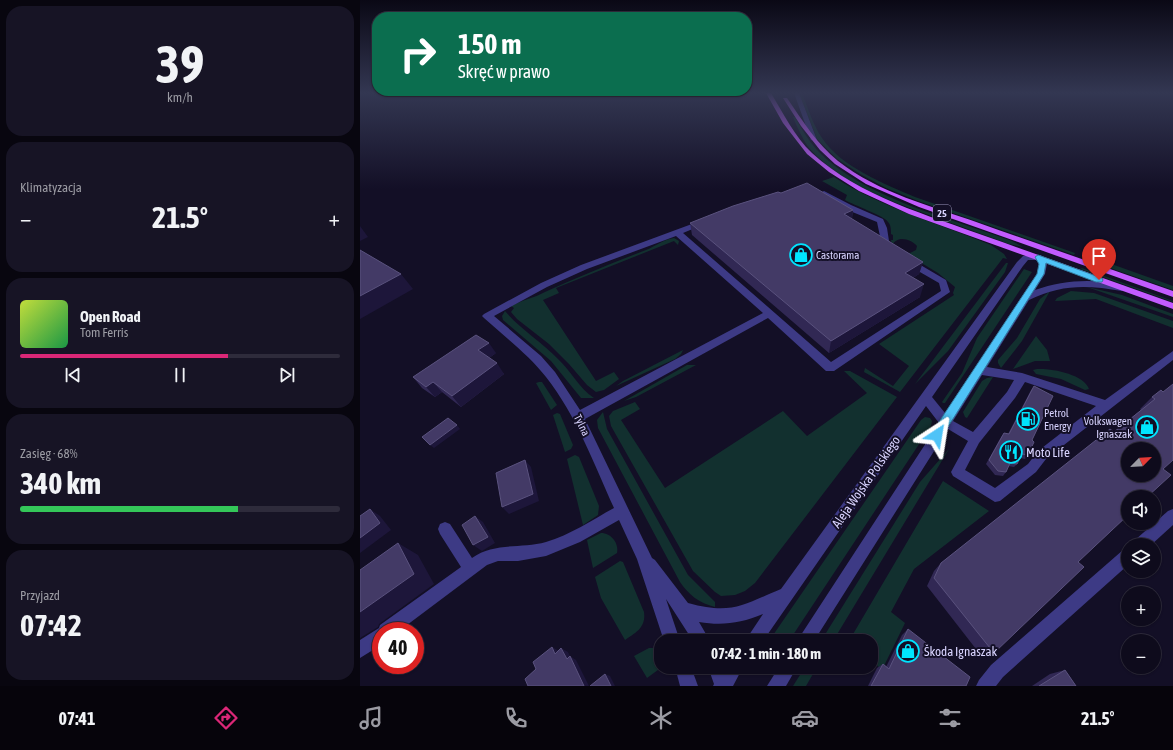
<!DOCTYPE html>
<html lang="pl">
<head>
<meta charset="utf-8">
<style>
	:root { --surface:#0e0b1c; --page:#171425; --text:#f1f3f6; --muted:#9b9ba3; --line:#2e2b3b; --accent:#db2777 }
	body { margin:0; font-family:"Asap Condensed",sans-serif; background:var(--page); color:var(--text); height:100vh; display:flex; flex-direction:column; font-size:15px; white-space:nowrap }
	* { box-sizing:border-box; margin:0 }
	p { font-size:13px; color:var(--muted) }
	.icon { flex:none; width:22px; height:22px; fill:none; stroke:currentColor; stroke-width:2; stroke-linecap:round; stroke-linejoin:round }
	.map { position:relative; flex:1; overflow:hidden }
	.panel { display:flex; flex-direction:column; gap:6px; padding:6px; background:#08060f; width:360px }
	.panel>* { flex:none }
	.banner { position:absolute; left:12px; top:12px; width:380px; height:84px; border-radius:16px; box-shadow:0 1px 3px #0004,0 0 0 1px var(--line); background:#0b6e4f; color:#fff; overflow:hidden }
	.needle { width:26px; rotate:66deg }
	.fabs { position:absolute; left:761px; top:442px; display:grid; gap:8px }
	.fabs a { display:grid; place-items:center; width:40px; height:40px; border-radius:50%; background:var(--surface); box-shadow:0 1px 3px #0004,0 0 0 1px var(--line); font-size:20px }
	.speed { position:absolute; left:12px; top:622px; display:flex; gap:8px; font-size:20px; font-weight:700; text-align:center }
	.speed>* { display:grid; place-content:center; width:52px; height:52px; border-radius:50%; background:var(--surface); box-shadow:0 1px 3px #0004,0 0 0 1px var(--line); line-height:1 }
	.speed .limit { border:6px solid #d22; background:#fff; color:#111 }
	.pin { position:absolute; display:grid; place-items:center; width:34px; height:34px; color:#fff; margin:-41px -17px; border-radius:50% 50% 50% 0; rotate:-45deg; box-shadow:0 0 4px #0007 }
	.pin .icon { rotate:45deg }
	.me { position:absolute; width:44px; margin:-22px; rotate:33deg; stroke-linejoin:round; filter:drop-shadow(0 0 3px #0008) }
	.turn { display:flex; align-items:center; gap:14px; height:84px; padding:0 20px; font-size:18px }
	.turn .icon { width:52px; height:52px; stroke-width:2.5 }
	.turn b { display:block; font-size:28px; line-height:34px }
	.big { font-size:30px; font-weight:700; line-height:1.1 }
	.panel .card { flex:1; display:flex; flex-direction:column; justify-content:center; gap:6px; min-width:0; padding:0 14px; border-radius:16px; background:var(--page) }
	.panel .dial { align-items:center; gap:0 }
	.dial b { font-size:52px; line-height:1 }
	.song { display:flex; align-items:center; gap:12px }
	.cover { width:48px; height:48px; border-radius:6px; background:linear-gradient(135deg,hsl(70 70% 55%),hsl(140 70% 35%)) }
	.played { height:4px; border-radius:2px; background:linear-gradient(90deg,var(--accent) 65%,var(--line) 65%) }
	.keys { display:flex; justify-content:space-around; direction:ltr }
	.heat { display:flex; justify-content:space-between; align-items:center; font-size:22px; direction:ltr }
	.charge { height:6px; border-radius:3px; background:linear-gradient(90deg,#34c759 68%,var(--line) 0) }
	.trip { position:absolute; left:294px; top:634px; width:224px; height:40px; border-radius:16px; background:var(--surface); box-shadow:0 1px 3px #0004,0 0 0 1px var(--line); font-weight:700; line-height:40px; text-align:center }
	.tabs { display:flex; height:64px; justify-content:space-around; align-items:center; background:#06040b; color:var(--muted) }
	.tabs .icon { width:28px; height:28px }
	.tabs .active { color:var(--accent) }
	.tabs b { font-size:18px; color:var(--text) }
	main { display:flex; flex:1; min-height:0 }
	.map>svg:first-child { display:block }
	.green { fill:#12302f }
	.lines { fill:none; stroke-linecap:round; stroke-linejoin:round }
	.minor { fill:#3d3a85; fill-rule:evenodd }
	.major { fill:#c25bff; fill-rule:evenodd }
	.wall { fill:#312854 }
	.shaded-wall { fill:#1d163a }
	.building { fill:#433a66; stroke:#5a527e; fill-rule:evenodd }
	.route { fill:#4fc3f7; stroke:#337fa1 }
	.labels { text-anchor:middle; dominant-baseline:central; stroke-width:4; stroke-linejoin:round; paint-order:stroke }
	.shield { fill:#130f26; stroke:#9e99be; stroke-width:1 }
	.shield-label { font-size:10px; font-weight:bold; fill:#d9d4ff }
	.poi-label { font-size:11px; fill:#d9d4ff; stroke:#130f26; text-anchor:start }
	.street-label { font-size:11px; fill:#d9d4ff; stroke:#130f26 }
	.near-poi-label { font-size:13px; fill:#d9d4ff; stroke:#130f26; text-anchor:start }
	.near-street-label { font-size:13px; fill:#d9d4ff; stroke:#130f26 }
</style>
</head>
<body>
<main>
<section class="panel">
<div class="card dial"><b>39</b><p>km/h</p></div>
<div class="card"><p>Klimatyzacja</p>
<div class="heat"><a>−</a><b class="big">21.5°</b><a>+</a></div>
</div>
<div class="card">
<div class="song"><i class="cover"></i><div><b>Open Road</b><p>Tom Ferris</p></div></div>
<div class="played"></div>
<div class="keys"><svg class="icon" aria-label="previous" viewBox="0 0 24 24"><path d="M18 5L8 12l10 7zM5 5v14"/></svg><svg class="icon" aria-label="pause" viewBox="0 0 24 24"><path d="M8 5v14M16 5v14"/></svg><svg class="icon" aria-label="next" viewBox="0 0 24 24"><path d="M6 5l10 7-10 7zM19 5v14"/></svg></div>
</div>
<div class="card"><p>Zasięg · 68%</p><b class="big">340 km</b><div class="charge"></div></div>
<div class="card"><p>Przyjazd</p><b class="big">07:42</b></div>
</section>
<div class="map">
<svg width="813" height="686" viewBox="0 0 813 686">
	<rect width="100%" height="100%" fill="#130f26"/>
	<g class="green">
		<path d="M439,93H442C448,108 453,125 462,138C481,167 525,184 555,197L715,253L714,255L558,201L526,188L500,174L477,159L457,139Z"/>
		<path d="M433,117H435C441,128 448,140 457,150C503,198 590,218 652,241L663,247L649,244C626,236 603,227 580,219C535,203 482,185 449,148C443,140 437,127 433,117Z"/>
		<path d="M474,177C522,208 578,223 631,245L644,254L647,259L643,258L540,392L504,372L505,368L533,386L549,366L519,344L594,295L593,293L595,287L578,273L545,253H550L556,250L557,246C551,239 538,235 532,245L531,240H533V235L531,234C531,230 531,225 528,222C525,216 493,205 485,200L487,195L462,181Z"/>
		<path d="M314,238L319,241L318,245L314,241L196,288L199,293L183,300L236,381L254,372L259,379L244,390L236,392L227,385L209,364L189,344L157,319L151,312L154,308L151,306C162,300 174,298 185,292C218,277 252,263 286,250C296,246 304,239 314,238Z"/>
		<polygon points="729,256 813,286 813,290 727,260"/>
		<polygon points="646,263 648,263 645,272 588,351 555,384"/>
		<polygon points="722,268 813,301 813,302 720,269"/>
		<polygon points="664,269 672,272 585,403 583,403 582,402 602,373 617,338"/>
		<polygon points="727,287 762,295 813,314 813,317"/>
		<polygon points="690,291 662,341 641,368 638,363 638,360 657,338 680,299"/>
		<polygon points="711,291 734,293 813,321 813,328 736,299 695,301 697,298"/>
		<path d="M145,311C160,329 182,342 198,359C211,371 219,388 234,398H221L191,361L143,320L142,316Z"/>
		<polygon points="676,336 687,350 690,361 675,361 653,369"/>
		<polygon points="323,350 321,354 315,359 256,386 263,381"/>
		<polygon points="327,365 336,365 276,397 264,401"/>
		<path d="M677,369C691,368 724,374 729,389L725,390L701,379L676,374L673,370Z"/>
		<polygon points="484,371 490,371 537,397 395,583 385,591 375,595 361,596 355,592 333,571 251,426 249,416 253,411 275,402 280,409 261,420 305,488 423,411 447,436 507,393"/>
		<polygon points="633,377 607,418 605,417 603,412 622,381 627,378"/>
		<polygon points="179,382 182,382 197,405 191,410 176,383"/>
		<path d="M243,412L247,429L328,575L355,602V607C339,603 329,595 320,582L238,428L237,420Z"/>
		<polygon points="197,413 200,414 213,445 211,449 205,452 193,415"/>
		<polygon points="565,417 570,418 572,421 571,426 429,641 409,641 561,420"/>
		<polygon points="589,449 473,641 461,641 560,482"/>
		<polygon points="215,455 219,457 239,506 238,515 223,525 207,459"/>
		<polygon points="583,481 629,511 554,569 531,612 545,623 522,670 511,660 511,641 489,641"/>
		<path d="M241,533C251,533 259,543 257,553L233,568L227,540Z"/>
		<path d="M260,561L263,562L284,612C286,627 277,632 265,640L241,598L235,577Z"/>
		<polygon points="289,648 294,648 301,652 302,667 287,678 274,656"/>
		<polygon points="445,667 457,667 446,686 433,686"/>
	</g>
	<g class="lines">
		<g class="minor">
			<polygon points="434,93 439,93 457,140 456,141 451,140"/>
			<polygon points="464,191 491,205 523,219 527,228 529,241 533,249 532,251 526,251 521,241 517,222 485,209 462,194 462,192"/>
			<path d="M340,221H346L347,223L323,233L471,362L581,291L579,283L546,264L545,262L546,260H552L586,280L590,292L474,371H466L408,318L225,419L292,558L295,560L328,603C372,615 382,605 421,589L657,262L663,256L681,255L687,264L685,274L675,290C704,280 735,278 765,286L766,288L762,291C727,285 702,284 669,300L627,367L662,373L745,400L813,351V360L686,459L676,472L640,501L635,502L593,476L591,472L608,441L588,429L454,641H437L579,423L566,406L403,641H385L403,614C381,623 363,626 339,622L350,641H333L306,599L320,641H304L277,559L259,520L220,542L186,556L158,561H138L127,565L39,631H21V645L0,658V640L19,628L20,625L101,567L80,534L78,529L80,524L85,522L90,524L112,558C134,542 161,549 186,542C210,535 232,520 254,508C234,464 216,415 186,377C169,355 145,337 124,318L122,316L124,314L181,283L221,265ZM316,236L403,313L220,410L195,372L181,356L134,316L187,287L227,269ZM668,260H676L679,264L677,274L585,413L572,397L663,266ZM622,375L654,380L647,392L613,432L593,421ZM665,382L736,406L678,451L668,464L635,488L605,470L619,443L655,398Z"/>
			<polygon points="813,509 813,525 791,545 773,545 775,540 808,511"/>
			<polygon points="768,548 768,565 643,677 636,686 616,686 619,680 631,665 763,550"/>
			<polygon points="315,667 331,667 338,686 320,686"/>
			<polygon points="348,667 383,667 373,686 353,686 354,684"/>
			<polygon points="419,667 437,667 426,686 407,686"/>
		</g>
		<g class="major">
			<path d="M406,93H411C423,113 435,137 452,153C500,197 568,215 628,237C690,259 751,281 813,303V309L549,214L499,191L469,172L447,154L423,123Z"/>
			<path d="M423,98H427C442,120 457,144 478,161C519,193 571,206 619,223C684,246 748,268 813,291V297L559,207L506,184L475,164L460,150L441,126Z"/>
		</g>
	</g>
	<g class="wall">
		<polygon points="421,193 493,210 492,219 563,262 559,274 553,278 560,297 469,353 332,235 330,223"/>
		<polygon points="136,353 129,358 144,374 101,407 82,392 75,397 62,388 53,377"/>
		<polygon points="674,386 672,440 668,455 665,459 660,458 657,464 654,467 648,466 646,472 643,476 635,475 626,464 641,437 644,433 648,434 671,390"/>
		<polygon points="803,392 803,469 634,653 623,658 567,586 574,571 581,563 754,432 781,410 780,409 792,397"/>
		<polygon points="548,629 606,686 508,686 517,668 523,664 526,667 542,635"/>
		<polygon points="705,670 716,686 672,686 690,674"/>
	</g>
	<g class="shaded-wall">
		<polygon points="493,210 491,222 484,214"/>
		<polygon points="0,226 8,237 0,241"/>
		<polygon points="563,262 559,274 542,285 545,273"/>
		<polygon points="41,274 53,289 0,319 0,296"/>
		<polygon points="564,284 560,297 469,353 471,341"/>
		<polygon points="129,343 136,353 125,361 118,350"/>
		<polygon points="137,363 144,374 101,407 92,396"/>
		<polygon points="73,382 82,392 75,397 66,387"/>
		<polygon points="97,425 100,429 74,448 70,445"/>
		<polygon points="165,460 171,467 179,501 149,514 142,507"/>
		<polygon points="10,509 20,516 31,530 0,553 0,538"/>
		<polygon points="115,516 123,522 135,543 122,551 113,545"/>
		<polygon points="38,543 58,555 74,584 19,624 18,627 0,638 0,612"/>
		<polygon points="192,647 199,651 195,654"/>
		<polygon points="201,648 208,652 213,663 207,659"/>
		<polygon points="210,656 216,660 229,686 224,686"/>
		<polygon points="245,674 250,676 255,686 251,686"/>
	</g>
	<g class="building">
		<polygon points="447,183 493,210 484,214 563,262 545,273 564,284 471,341 330,223 373,206 418,192 421,193"/>
		<polygon points="0,250 41,274 0,296"/>
		<polygon points="116,335 129,343 118,350 137,363 92,396 73,382 66,387 53,377"/>
		<path d="M813,384V460L803,469L811,475L787,497H768V515L718,562L724,567L634,653L574,578L581,563L750,429L754,432L795,399L792,397L801,390L803,392ZM768,449H794V475H768Z"/>
		<polygon points="674,386 693,396 672,440 674,442 668,455 662,454 657,464 650,463 646,472 638,471 629,460 644,433 649,434"/>
		<polygon points="88,418 97,425 70,445 62,437"/>
		<polygon points="165,460 173,494 142,507 136,473"/>
		<polygon points="10,509 20,523 0,538 0,516"/>
		<polygon points="115,516 128,537 113,545 102,525"/>
		<polygon points="38,543 54,574 0,612 0,570"/>
		<polygon points="548,629 610,677 606,686 511,686 523,664 529,669"/>
		<polygon points="192,647 195,654 201,648 207,659 210,656 224,686 168,686 165,679 176,669 173,662"/>
		<polygon points="705,670 716,686 679,686"/>
		<polygon points="245,674 251,686 230,686"/>
	</g>
	<linearGradient id="sky" x2="0" y2="1"><stop stop-color="#0a0815"/><stop offset="0.49" stop-color="#333752"/><stop offset="1" stop-color="#333752" stop-opacity="0"/></linearGradient>
	<rect width="813" height="189" fill="url(#sky)"/>
	<polygon class="route" points="678,255 742,278 743,280 742,282 736,282 686,263 684,274 581,438 577,439 573,438 571,435 573,431 677,274 679,264 675,257"/>
	<defs>
		<g id="shop-ring" transform="scale(1.15)"><circle r="9.5" fill="#130f26" stroke="#00e5ff" stroke-width="1.5"/><path d="M-5-2.5h2.3a2.7 3.5 0 0 1 5.4 0H5L5.5 6h-11ZM-1.5-2.5h3a1.5 2.3 0 0 0-3 0Z" fill="#00e5ff"/></g>
		<g id="fuel-ring" transform="scale(1.15)"><circle r="9.5" fill="#130f26" stroke="#00e5ff" stroke-width="1.5"/><path d="M-5.5-6h7V0h2V4h1.3V-2.5L3-4.5l.8-.8L6-3V5H2.5V1h-1V6h-7ZM-4.2-4.7v3.2H.2V-4.7Z" fill="#00e5ff"/></g>
		<g id="restaurant-ring" transform="scale(1.15)"><circle r="9.5" fill="#130f26" stroke="#00e5ff" stroke-width="1.5"/><path d="M-5-6h1v4h1v-4h1v4h1v-4h1v5L-1.5 .5V6h-2V.5L-5-1ZM5-6V6H3V1.5H1.5Q1.5-4 5-6Z" fill="#00e5ff"/></g>
	</defs>
	<g fill-rule="evenodd">
		<use href="#shop-ring" x="441" y="255"/>
		<use href="#fuel-ring" x="668" y="419"/>
		<use href="#shop-ring" x="787" y="427"/>
		<use href="#restaurant-ring" x="651" y="452"/>
		<use href="#shop-ring" x="548" y="651"/>
	</g>
	<g class="labels">
		<rect class="shield" x="573" y="205" width="18" height="16" rx="3"/>
		<g class="shield-label">
			<text x="582" y="213">25</text>
		</g>
		<g class="poi-label">
			<text x="456" y="255">Castorama</text>
			<text x="684" y="413">Petrol<tspan x="684" dy="13">Energy</tspan></text>
			<text x="772" y="421" text-anchor="end">Volkswagen<tspan x="772" dy="13">Ignaszak</tspan></text>
		</g>
		<g class="street-label">
			<text transform="translate(222 425) rotate(64)">Tylna</text>
		</g>
		<g class="near-poi-label">
			<text x="666" y="452">Moto Life</text>
			<text x="564" y="651">Škoda Ignaszak</text>
		</g>
		<g class="near-street-label">
			<text transform="translate(506 482) rotate(-55)">Aleja Wojska Polskiego</text>
		</g>
	</g>
</svg>
<div class="fabs">
<a><svg class="needle" viewBox="-14 -14 28 28"><path d="M0-13l5 13h-10z" fill="#e53935"/><path d="M0 13l5-13h-10z" fill="#9b9ba3"/></svg></a>
<a><svg class="icon" aria-label="sound" viewBox="0 0 24 24"><path d="M4 9h4l5-4v14l-5-4H4zM17 9q2 3 0 6"/></svg></a>
<a><svg class="icon" aria-label="layers" viewBox="0 0 24 24"><path d="M12 4l9 5-9 5-9-5zM3 14l9 5 9-5"/></svg></a>
<a>+</a>
<a>−</a>
</div>
<div class="speed"><div class="limit">40</div></div>
<div class="pin" style="left:739px;top:280px;background:#d93025"><svg class="icon" aria-label="arrive" viewBox="0 0 24 24"><path d="M6 21V4h12l-3 4 3 4H6"/></svg></div>
<svg class="me" style="left:577px;top:435px" viewBox="-20 -20 40 40"><path d="M0-17L14 15 0 8-14 15z" fill="#4fc3f7" stroke="#fff" stroke-width="4"/></svg>
<div class="trip">07:42 · 1 min · 180 m</div>
<div class="banner">
<div class="turn"><svg class="icon" aria-label="right" viewBox="0 0 24 24"><path d="M7 20v-9h11M14 6l5 5-5 5"/></svg><div><b>150 m</b>Skręć w prawo</div></div>
</div>
</div>
</main>
<nav class="tabs">
<b>07:41</b>
<svg class="icon active" aria-label="directions" viewBox="0 0 24 24"><path d="M12 3l9 9-9 9-9-9zM9 14v-3h6M13 9l2 2-2 2"/></svg>
<svg class="icon" aria-label="music" viewBox="0 0 24 24"><path d="M9 18V5l10-2v13"/><circle cx="6" cy="18" r="3"/><circle cx="16" cy="16" r="3"/></svg>
<svg class="icon" aria-label="phone" viewBox="0 0 24 24"><path d="M5 4h4l2 5-3 2q2 4 5 5l2-3 5 2v4C11 20 4 13 5 4z"/></svg>
<svg class="icon" aria-label="climate" viewBox="0 0 24 24"><path d="M12 3v18M4 7l16 10M4 17L20 7"/></svg>
<svg class="icon" aria-label="car" viewBox="0 0 24 24"><path d="M5 17H2v-5l4-1 3-4h7l3 4 3 1v5h-3M9 17h6M6 11h13"/><circle cx="7" cy="17" r="2"/><circle cx="17" cy="17" r="2"/></svg>
<svg class="icon" aria-label="filters" viewBox="0 0 24 24"><path d="M4 7h16M4 17h16"/><circle cx="9" cy="7" r="2"/><circle cx="15" cy="17" r="2"/></svg>
<b>21.5°</b>
</nav>
</body>
</html>
